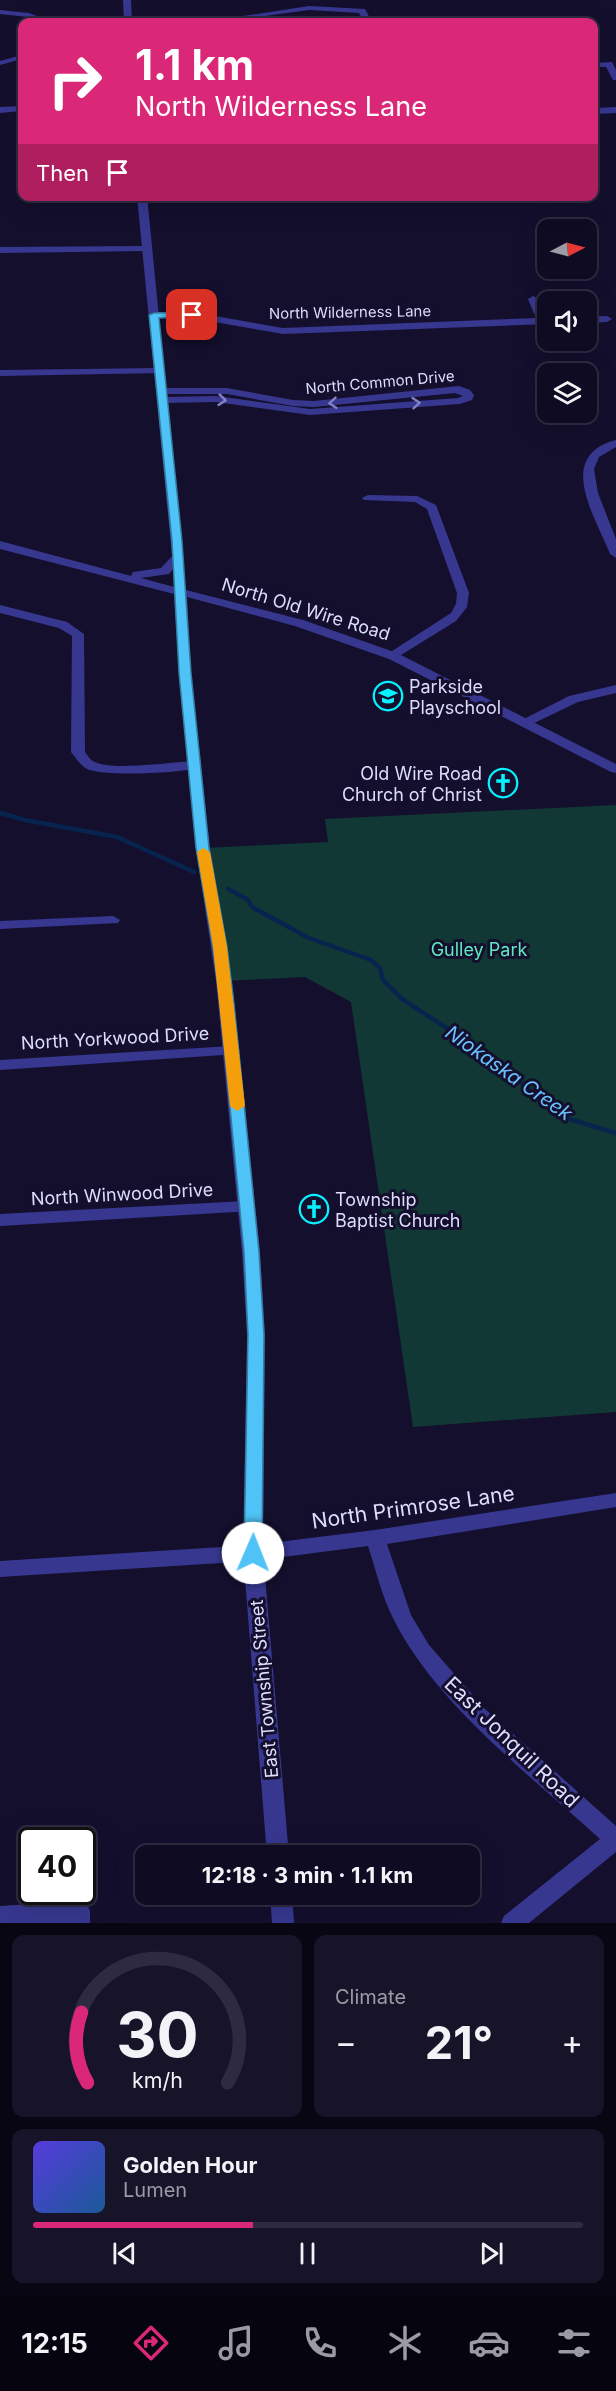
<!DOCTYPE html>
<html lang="en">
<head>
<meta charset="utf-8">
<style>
	:root { --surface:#0e0b22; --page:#17142a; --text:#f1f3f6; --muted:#9b9ba5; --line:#2e2b40; --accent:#db2777 }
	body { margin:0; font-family:Inter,sans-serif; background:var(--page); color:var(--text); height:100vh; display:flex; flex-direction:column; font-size:22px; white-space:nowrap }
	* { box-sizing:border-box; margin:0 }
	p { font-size:20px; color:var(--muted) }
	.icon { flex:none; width:33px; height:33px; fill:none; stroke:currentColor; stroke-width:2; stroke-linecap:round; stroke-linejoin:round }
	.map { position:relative; height:1923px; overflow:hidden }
	.drawer { display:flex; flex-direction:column; gap:12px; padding:12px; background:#080613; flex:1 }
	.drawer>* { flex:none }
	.hud { position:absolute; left:18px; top:18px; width:580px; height:183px; border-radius:12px; box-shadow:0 6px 24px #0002,0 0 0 2px var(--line); background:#db2777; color:#fff; overflow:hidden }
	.needle { width:39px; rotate:84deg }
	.fabs { position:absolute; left:537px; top:219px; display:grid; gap:12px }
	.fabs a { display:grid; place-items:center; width:60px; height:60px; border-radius:12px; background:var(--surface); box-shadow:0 6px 24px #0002,0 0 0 2px var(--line); font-size:30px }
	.speed { position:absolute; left:18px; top:1827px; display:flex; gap:12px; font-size:30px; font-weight:700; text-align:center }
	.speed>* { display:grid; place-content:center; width:78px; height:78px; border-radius:50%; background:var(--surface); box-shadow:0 6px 24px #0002,0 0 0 2px var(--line); line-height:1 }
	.speed .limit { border:3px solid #111; border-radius:9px; background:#fff; color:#111 }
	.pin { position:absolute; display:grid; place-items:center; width:51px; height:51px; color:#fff; margin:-26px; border-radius:12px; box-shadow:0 3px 9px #0006 }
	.me { position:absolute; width:66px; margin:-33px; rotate:1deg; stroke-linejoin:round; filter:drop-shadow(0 0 4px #0008) }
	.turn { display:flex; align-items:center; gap:21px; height:126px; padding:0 18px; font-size:27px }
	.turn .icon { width:78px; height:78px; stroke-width:2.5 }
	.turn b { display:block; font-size:42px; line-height:51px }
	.then { display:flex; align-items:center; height:57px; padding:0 18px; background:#0003; gap:12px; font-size:22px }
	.big { font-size:45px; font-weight:700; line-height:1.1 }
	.drawer .card { flex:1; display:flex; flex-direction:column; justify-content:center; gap:9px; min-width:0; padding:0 21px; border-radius:12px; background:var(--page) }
	.drawer .dial { align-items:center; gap:0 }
	.dial svg { height:156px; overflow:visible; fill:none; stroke:var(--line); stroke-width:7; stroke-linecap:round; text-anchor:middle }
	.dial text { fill:var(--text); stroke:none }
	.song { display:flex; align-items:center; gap:18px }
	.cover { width:72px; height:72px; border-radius:9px; background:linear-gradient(135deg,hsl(250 70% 55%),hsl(210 70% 35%)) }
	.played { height:6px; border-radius:3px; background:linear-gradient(90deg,var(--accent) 40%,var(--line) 40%) }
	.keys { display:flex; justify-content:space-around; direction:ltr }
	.heat { display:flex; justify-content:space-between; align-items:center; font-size:33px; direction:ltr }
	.drawer .tiles { flex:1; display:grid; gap:12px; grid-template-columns:1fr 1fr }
	.card:last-child { grid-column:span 2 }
	.trip { position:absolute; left:135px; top:1845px; width:345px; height:60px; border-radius:12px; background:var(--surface); box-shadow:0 6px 24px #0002,0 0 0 2px var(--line); font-weight:700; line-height:60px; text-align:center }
	.tab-bar { display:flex; height:96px; justify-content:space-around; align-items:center; background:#06040e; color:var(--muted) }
	.tab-bar .icon { width:42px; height:42px }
	.tab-bar .on { color:var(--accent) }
	.tab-bar b { font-size:27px; color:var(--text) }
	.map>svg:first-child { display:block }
	.green { fill:#123835 }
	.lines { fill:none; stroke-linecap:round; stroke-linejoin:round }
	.stream { stroke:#07244f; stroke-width:4.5 }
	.minor { fill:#373790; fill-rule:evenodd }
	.tertiary { fill:#373790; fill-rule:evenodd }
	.oneway { stroke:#8281c2 }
	.route { fill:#4fc3f7; stroke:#337fa1; stroke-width:1.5 }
	.slow { fill:#f59e0b }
	.labels { text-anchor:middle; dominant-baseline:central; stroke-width:6; stroke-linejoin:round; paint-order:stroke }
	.far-street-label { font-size:15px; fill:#dedcff; stroke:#130f2d }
	.street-label { font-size:18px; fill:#dedcff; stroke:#130f2d }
	.poi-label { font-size:18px; fill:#dedcff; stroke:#130f2d; text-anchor:start }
	.park-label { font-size:18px; fill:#5deac0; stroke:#130f2d }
	.water-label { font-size:20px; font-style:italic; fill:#6ac0ff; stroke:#130f2d }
	.near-street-label { font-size:21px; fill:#dedcff; stroke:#130f2d }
</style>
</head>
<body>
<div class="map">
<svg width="616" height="1923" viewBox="0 0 616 1923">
	<rect width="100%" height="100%" fill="#130f2d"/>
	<polygon class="green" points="616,805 616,1412 413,1427 351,1002 305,977 224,981 203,848 328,842 325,819"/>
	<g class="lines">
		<g class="stream">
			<polyline points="0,813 25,820 117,837 194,872"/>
			<polyline points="228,889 247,899 252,907 309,938 371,960 380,968 383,980 402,999 499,1062 540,1100 566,1118 616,1133"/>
		</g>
		<g class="minor">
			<polygon points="309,6 365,9 372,22 364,22 359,13 309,10 221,22 204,22"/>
			<polygon points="0,10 29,13 53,22 43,22 28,17 0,14"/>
			<polygon points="22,55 22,59 0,65 0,61"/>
			<polygon points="612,62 616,70 616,80 613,80 606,67 594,67 594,63"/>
			<polygon points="22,106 22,111 0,113 0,107"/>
			<polygon points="616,107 616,113 594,114 594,108"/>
			<polygon points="149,246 151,248 146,251 0,253 0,247"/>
			<polygon points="533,296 538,299 545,318 548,318 548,324 283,334 192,318 154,318 149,315 154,312 192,312 283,328 536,318 528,299"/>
			<polygon points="586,317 607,316 612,319 607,322 586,323"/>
			<polygon points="159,368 163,369 163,373 0,376 0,370"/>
			<polygon points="459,386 470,390 474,395 472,400 460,404 310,415 216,402 164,403 159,400 164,397 216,396 310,409 458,398 463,396 455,393 314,407 293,406 227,394 163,394 158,391 163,388 227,388 293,400 314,401"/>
			<path d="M616,440V447L599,457L594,469L598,493L616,539V558L610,554C595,516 555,456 616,440Z"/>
			<polygon points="368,495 417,496 436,505 469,593 467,607 456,621 393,660 387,656 389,653 451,613 456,604 457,593 427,509 415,502 364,500 362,498"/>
			<path d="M0,605L67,622L84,634L85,752C88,756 90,760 95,762C112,771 172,762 194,761L201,765L199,768C177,773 107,777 87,769C80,765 76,758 71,752L72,636L59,628L0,613Z"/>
			<polygon points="616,685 616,693 578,702 528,726 523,727 516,723 569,696"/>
			<polygon points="113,916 120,920 118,923 0,929 0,921"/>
			<polygon points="232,1046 240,1051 238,1054 0,1070 0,1060"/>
			<polygon points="246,1201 252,1203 254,1207 252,1211 0,1226 0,1214"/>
			<path d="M616,1493V1507L387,1544L411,1615L429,1645L485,1709L616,1826V1852L529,1923H501L504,1916L600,1839C531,1776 436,1704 394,1620C382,1598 376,1570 368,1546L253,1561L0,1577V1561L253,1545L375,1530Z"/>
			<polygon points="79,1901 87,1904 90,1911 90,1923 0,1923 0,1906"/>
		</g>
		<g class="tertiary">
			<polygon points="123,0 131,0 132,22 124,22"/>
			<path d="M137,196H147L186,590L303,620L397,653L616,764V773L611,772L389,659L295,626L187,597L191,673L210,848L232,981L260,1252L265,1335L263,1553L289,1856H267L243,1553L247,1335L242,1252L216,981L196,848L179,673L174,594L0,549V541L131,576L133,572L161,568L172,556ZM173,569L174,587L141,578L169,574Z"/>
			<polygon points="270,1894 292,1894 294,1923 272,1923"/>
		</g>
	</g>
	<defs><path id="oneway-chevron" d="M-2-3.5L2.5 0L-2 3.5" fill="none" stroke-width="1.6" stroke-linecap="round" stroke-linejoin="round" transform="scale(1.5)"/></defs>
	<g class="oneway">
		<use href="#oneway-chevron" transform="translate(222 400) rotate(6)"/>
		<use href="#oneway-chevron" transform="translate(333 403) rotate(175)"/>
		<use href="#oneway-chevron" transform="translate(416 403) rotate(-5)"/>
	</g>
	<polygon class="route" points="192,312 196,313 196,317 159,318 182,541 191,673 209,848 227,947 234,1004 259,1252 264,1335 262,1553 260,1558 253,1560 247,1558 244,1553 248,1335 244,1252 220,1004 213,947 196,848 179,673 172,541 149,315 154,313"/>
	<polygon class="slow" points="203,848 210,852 227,947 245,1106 237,1111 230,1106 213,947 197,852"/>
	<defs>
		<g id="school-ring" transform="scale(1.5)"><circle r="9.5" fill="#130f2d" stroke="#08f1ff" stroke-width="1.5"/><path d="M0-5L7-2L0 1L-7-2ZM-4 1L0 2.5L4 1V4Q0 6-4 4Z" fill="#08f1ff"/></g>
		<g id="church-ring" transform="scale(1.5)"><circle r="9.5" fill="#130f2d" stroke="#08f1ff" stroke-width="1.5"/><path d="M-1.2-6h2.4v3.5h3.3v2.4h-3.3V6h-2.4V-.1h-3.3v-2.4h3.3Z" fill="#08f1ff"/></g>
	</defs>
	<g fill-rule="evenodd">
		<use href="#school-ring" x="388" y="696"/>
		<use href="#church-ring" x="503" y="783"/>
		<use href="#church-ring" x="314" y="1209"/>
	</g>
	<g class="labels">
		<g class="far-street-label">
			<text transform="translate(350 312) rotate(-1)">North Wilderness Lane</text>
			<text transform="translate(380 382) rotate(-5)">North Common Drive</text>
		</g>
		<g class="street-label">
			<text transform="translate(306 609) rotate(17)">North Old Wire Road</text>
			<text transform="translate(115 1038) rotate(-3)">North Yorkwood Drive</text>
			<text transform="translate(122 1194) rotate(-3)">North Winwood Drive</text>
			<text transform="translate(264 1689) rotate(-95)">East Township Street</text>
		</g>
		<g class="poi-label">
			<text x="409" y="686">Parkside<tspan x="409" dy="21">Playschool</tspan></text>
			<text x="482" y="773" text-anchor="end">Old Wire Road<tspan x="482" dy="21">Church of Christ</tspan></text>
			<text x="335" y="1199">Township<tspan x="335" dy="21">Baptist Church</tspan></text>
		</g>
		<g class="park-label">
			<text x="479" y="949">Gulley Park</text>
		</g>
		<g class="water-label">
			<text transform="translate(509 1073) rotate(35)">Niokaska Creek</text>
		</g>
		<g class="near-street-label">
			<text transform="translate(413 1507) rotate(-8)">North Primrose Lane</text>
			<text transform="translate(512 1742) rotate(44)">East Jonquil Road</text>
		</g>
	</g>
</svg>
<div class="fabs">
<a><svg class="needle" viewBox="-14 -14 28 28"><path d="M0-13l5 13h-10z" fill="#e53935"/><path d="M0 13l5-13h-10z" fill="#9b9ba5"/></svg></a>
<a><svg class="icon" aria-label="sound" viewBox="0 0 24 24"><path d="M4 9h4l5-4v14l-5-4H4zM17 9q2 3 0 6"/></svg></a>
<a><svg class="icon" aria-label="layers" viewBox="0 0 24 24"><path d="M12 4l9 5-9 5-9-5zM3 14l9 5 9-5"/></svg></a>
</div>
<div class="speed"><div class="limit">40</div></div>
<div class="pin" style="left:192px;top:315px;background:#d93025"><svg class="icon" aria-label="arrive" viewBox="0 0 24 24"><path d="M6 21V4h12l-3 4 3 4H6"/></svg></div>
<svg class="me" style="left:253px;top:1553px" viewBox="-20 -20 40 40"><circle r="19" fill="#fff"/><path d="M0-13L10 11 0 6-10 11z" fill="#4fc3f7"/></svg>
<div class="trip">12:18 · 3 min · 1.1 km</div>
<div class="hud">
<div class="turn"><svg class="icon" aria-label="right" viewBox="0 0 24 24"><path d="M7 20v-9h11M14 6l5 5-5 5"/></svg><div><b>1.1 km</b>North Wilderness Lane</div></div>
<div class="then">Then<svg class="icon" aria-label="arrive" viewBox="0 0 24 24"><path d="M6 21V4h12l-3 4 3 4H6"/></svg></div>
</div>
</div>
<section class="drawer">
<div class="tiles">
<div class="card dial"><svg viewBox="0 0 100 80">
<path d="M14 69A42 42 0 1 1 86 69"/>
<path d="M14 69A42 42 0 0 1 11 33" stroke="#db2777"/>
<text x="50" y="56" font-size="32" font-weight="700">30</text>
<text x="50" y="72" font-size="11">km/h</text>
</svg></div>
<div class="card"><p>Climate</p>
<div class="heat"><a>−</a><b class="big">21°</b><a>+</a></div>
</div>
<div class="card">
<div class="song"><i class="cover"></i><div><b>Golden Hour</b><p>Lumen</p></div></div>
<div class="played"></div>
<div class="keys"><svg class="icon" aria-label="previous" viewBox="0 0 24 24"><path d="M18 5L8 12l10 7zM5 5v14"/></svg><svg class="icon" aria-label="pause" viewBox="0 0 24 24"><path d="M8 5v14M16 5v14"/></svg><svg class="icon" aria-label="next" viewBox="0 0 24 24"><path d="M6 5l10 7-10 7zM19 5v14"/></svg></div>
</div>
</div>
</section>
<nav class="tab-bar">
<b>12:15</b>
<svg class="icon on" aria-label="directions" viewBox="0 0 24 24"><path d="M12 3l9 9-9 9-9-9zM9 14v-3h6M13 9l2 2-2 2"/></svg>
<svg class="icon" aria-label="music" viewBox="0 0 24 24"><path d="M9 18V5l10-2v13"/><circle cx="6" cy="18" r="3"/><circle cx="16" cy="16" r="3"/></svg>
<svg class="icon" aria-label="phone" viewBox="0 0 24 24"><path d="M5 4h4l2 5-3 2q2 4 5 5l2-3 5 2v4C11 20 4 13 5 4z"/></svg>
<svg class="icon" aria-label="climate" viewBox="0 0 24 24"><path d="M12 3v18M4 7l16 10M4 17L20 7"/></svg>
<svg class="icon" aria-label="car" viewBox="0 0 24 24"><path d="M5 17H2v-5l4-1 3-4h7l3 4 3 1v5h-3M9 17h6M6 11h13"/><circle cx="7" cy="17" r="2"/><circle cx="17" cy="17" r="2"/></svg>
<svg class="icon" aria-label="filters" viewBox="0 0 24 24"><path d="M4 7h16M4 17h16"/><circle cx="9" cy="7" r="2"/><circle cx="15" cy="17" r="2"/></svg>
</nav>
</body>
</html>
